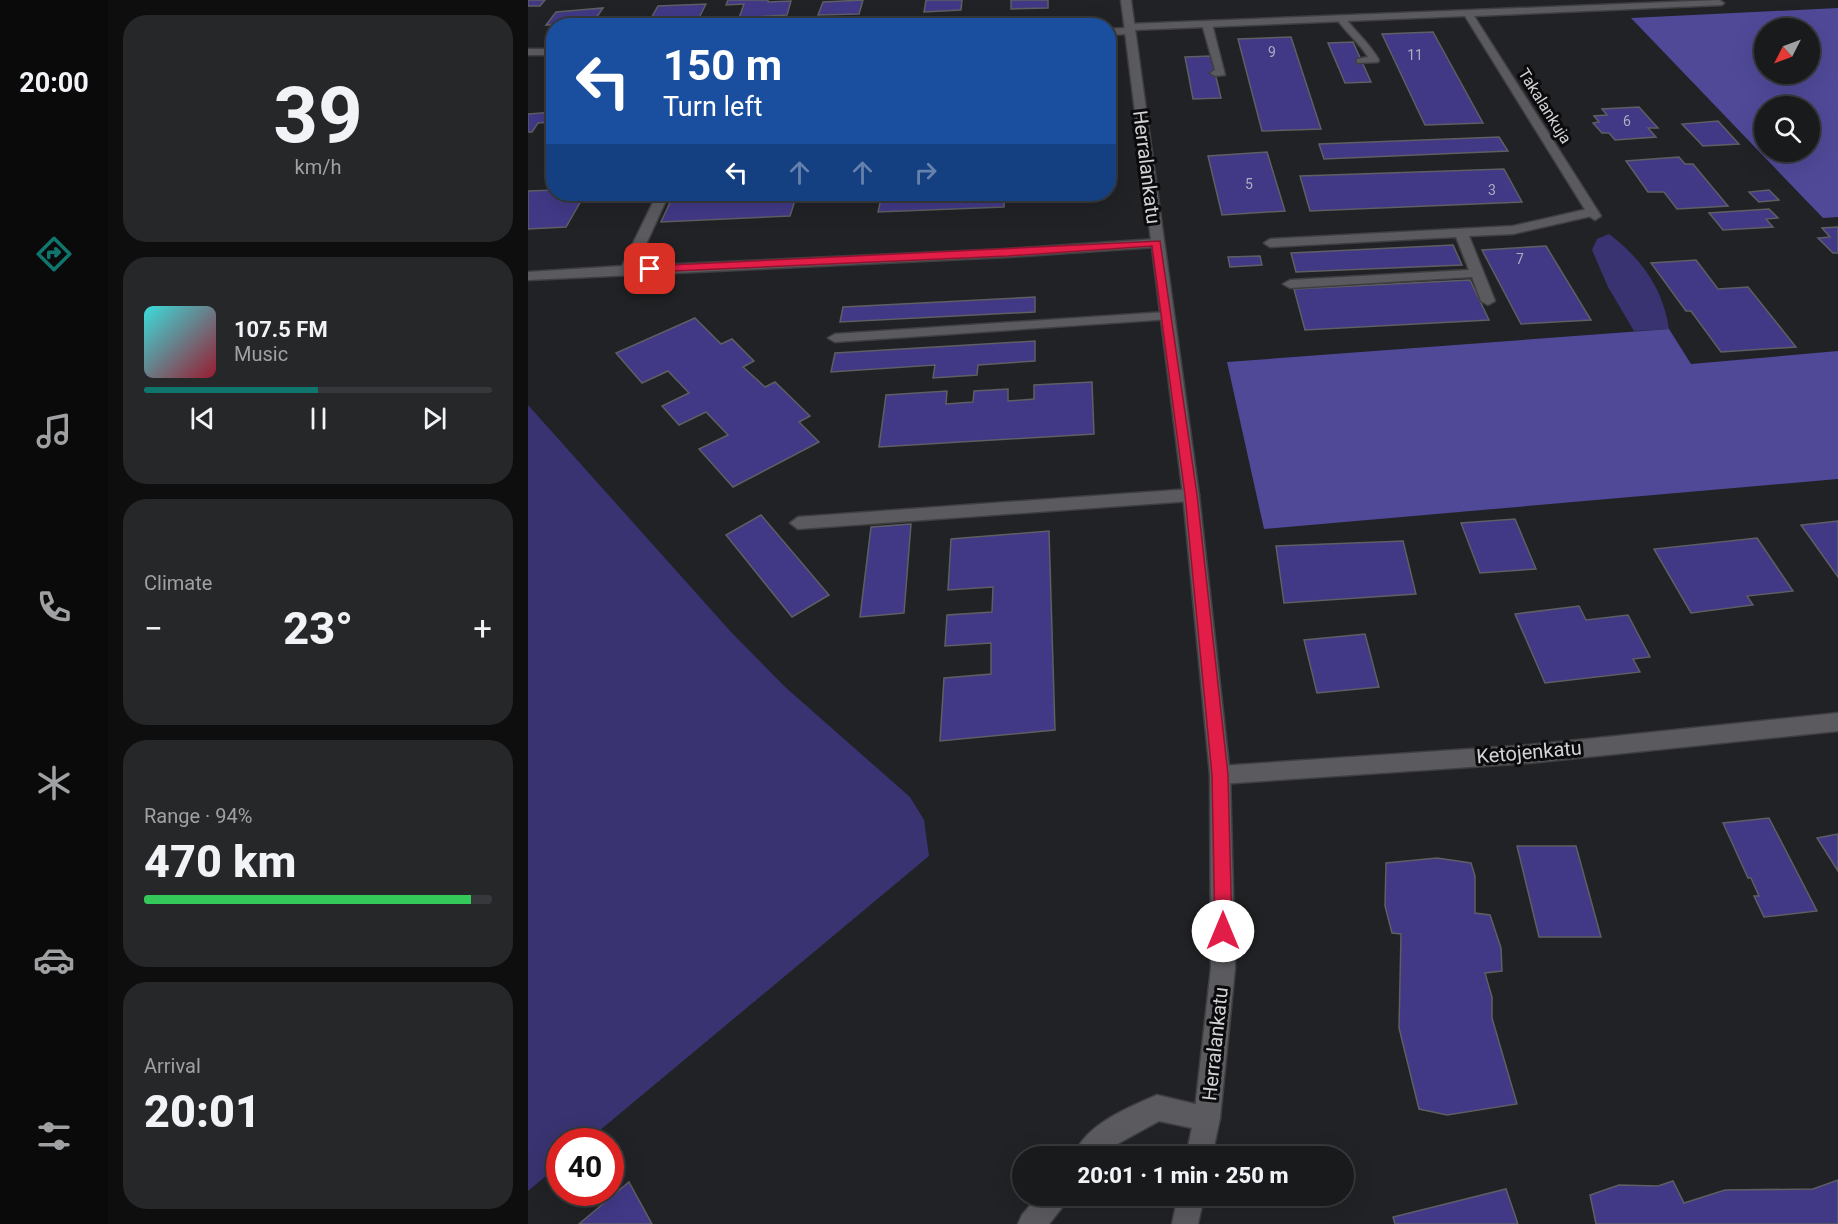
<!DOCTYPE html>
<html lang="en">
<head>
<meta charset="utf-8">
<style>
	:root { --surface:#191a1c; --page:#262729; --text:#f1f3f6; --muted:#9fa1a3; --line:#37383b; --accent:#0f766e }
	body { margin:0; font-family:Roboto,sans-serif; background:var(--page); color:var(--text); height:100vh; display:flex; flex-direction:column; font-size:22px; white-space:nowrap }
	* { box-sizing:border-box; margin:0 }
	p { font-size:20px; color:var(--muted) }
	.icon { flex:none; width:33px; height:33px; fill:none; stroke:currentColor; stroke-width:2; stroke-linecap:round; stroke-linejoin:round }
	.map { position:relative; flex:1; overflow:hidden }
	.drawer { display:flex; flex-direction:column; gap:15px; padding:15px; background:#0e0e0f; width:420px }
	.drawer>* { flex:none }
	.hud { position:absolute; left:18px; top:18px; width:570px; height:183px; border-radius:24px; box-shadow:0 6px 24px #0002,0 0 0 2px var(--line); background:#1a4fa0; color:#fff; overflow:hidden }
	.needle { width:39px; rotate:228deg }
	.buttons { position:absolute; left:1226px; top:18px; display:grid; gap:12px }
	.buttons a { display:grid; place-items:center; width:66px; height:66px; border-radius:50%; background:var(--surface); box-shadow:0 6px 24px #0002,0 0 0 2px var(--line); font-size:30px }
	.speed { position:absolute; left:18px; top:1128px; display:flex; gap:12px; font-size:30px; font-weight:700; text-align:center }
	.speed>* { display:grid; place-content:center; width:78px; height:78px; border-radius:50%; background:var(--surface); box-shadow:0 6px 24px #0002,0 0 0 2px var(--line); line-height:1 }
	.speed .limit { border:9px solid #d22; background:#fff; color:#111 }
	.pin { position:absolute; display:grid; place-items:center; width:51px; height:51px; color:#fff; margin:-26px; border-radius:12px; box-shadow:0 3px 9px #0006 }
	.me { position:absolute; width:66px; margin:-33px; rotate:0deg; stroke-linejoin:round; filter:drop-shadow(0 0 4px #0008) }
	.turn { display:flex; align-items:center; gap:21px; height:126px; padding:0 18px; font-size:27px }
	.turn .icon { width:78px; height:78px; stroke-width:2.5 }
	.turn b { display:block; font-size:42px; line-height:51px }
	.lanes { display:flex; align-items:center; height:57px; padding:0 18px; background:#0003; justify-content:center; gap:30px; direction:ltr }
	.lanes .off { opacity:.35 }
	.big { font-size:45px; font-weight:800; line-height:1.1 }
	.drawer .widget { flex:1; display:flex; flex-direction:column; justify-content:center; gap:9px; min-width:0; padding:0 21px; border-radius:24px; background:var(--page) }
	.drawer .dial { align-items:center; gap:0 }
	.dial b { font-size:78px; line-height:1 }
	.song { display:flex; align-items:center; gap:18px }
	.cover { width:72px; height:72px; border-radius:9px; background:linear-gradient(135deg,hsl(180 70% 55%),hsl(350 70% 35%)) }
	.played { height:6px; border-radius:3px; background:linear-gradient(90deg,var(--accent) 50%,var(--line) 50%) }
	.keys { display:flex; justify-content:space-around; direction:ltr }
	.heat { display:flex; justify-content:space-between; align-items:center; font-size:33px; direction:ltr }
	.charge { height:9px; border-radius:4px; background:linear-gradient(90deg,#34c759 94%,var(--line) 0) }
	.trip { position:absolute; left:484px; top:1146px; width:342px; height:60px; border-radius:30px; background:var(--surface); box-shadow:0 6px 24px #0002,0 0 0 2px var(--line); font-weight:800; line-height:60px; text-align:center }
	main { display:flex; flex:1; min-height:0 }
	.menu { display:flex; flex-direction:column; width:108px; justify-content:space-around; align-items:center; background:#0a0a0b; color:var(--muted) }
	.menu .icon { width:42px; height:42px }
	.menu .active { color:var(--accent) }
	.menu b { font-size:27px; color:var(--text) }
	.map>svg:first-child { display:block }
	.green { fill:#393371 }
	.forest { fill:#504998; fill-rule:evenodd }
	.building { fill:#413986; stroke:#5e5e63; stroke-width:1.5 }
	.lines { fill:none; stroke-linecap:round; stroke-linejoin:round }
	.service-casing { stroke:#3f3f42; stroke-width:3 }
	.minor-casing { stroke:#3f3f42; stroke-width:3 }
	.tertiary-casing { stroke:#3f3f42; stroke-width:3 }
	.service { fill:#5b5b5f; fill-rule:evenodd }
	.minor { fill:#5b5b5f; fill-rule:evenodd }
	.tertiary { fill:#5b5b5f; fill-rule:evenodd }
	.route { fill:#e11d48; stroke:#92132f; stroke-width:1.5 }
	.labels { text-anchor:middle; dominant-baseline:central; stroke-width:6; stroke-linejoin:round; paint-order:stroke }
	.far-number-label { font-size:14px; fill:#aeacc1 }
	.far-street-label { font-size:16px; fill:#d3d3d5; stroke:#0b0b0d }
	.street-label { font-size:20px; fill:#d3d3d5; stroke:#0b0b0d }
</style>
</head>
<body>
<main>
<nav class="menu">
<b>20:00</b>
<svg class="icon active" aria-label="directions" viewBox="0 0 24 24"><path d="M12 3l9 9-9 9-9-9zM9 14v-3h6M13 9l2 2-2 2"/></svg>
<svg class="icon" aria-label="music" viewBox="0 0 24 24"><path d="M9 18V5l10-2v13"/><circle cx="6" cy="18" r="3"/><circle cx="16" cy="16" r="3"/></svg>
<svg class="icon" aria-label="phone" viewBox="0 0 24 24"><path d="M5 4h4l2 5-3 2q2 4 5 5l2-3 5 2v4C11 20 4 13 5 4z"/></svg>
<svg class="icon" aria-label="climate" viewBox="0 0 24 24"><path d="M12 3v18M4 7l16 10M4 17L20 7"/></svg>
<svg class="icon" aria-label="car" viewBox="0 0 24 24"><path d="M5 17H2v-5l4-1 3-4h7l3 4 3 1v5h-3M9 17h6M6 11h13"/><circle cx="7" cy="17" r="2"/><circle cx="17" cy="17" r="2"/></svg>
<svg class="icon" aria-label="filters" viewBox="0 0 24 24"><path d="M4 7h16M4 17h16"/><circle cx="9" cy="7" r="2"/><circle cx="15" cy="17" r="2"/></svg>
</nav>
<section class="drawer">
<div class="widget dial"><b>39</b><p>km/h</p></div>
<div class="widget">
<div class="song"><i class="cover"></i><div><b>107.5 FM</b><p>Music</p></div></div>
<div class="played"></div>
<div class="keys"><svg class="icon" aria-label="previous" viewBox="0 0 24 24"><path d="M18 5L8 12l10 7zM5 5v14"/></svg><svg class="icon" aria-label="pause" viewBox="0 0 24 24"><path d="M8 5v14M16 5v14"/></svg><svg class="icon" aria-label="next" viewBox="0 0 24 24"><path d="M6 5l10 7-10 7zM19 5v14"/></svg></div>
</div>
<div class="widget"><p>Climate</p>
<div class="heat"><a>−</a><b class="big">23°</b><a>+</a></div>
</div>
<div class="widget"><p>Range · 94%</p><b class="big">470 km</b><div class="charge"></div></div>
<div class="widget"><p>Arrival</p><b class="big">20:01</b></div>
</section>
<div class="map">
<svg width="1310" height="1224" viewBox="0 0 1310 1224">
	<rect width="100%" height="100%" fill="#212225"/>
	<g class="green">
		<path d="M1081,234C1114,259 1135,289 1141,329L1106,331L1080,287L1064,250L1069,239Z"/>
		<polygon points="0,405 203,632 256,686 382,797 396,820 401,856 59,1141 32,1142 31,1165 0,1191"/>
	</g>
	<g class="forest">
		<path d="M1310,8V217L1295,218L1103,18ZM1236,28H1281V74H1236ZM1236,106H1281V152H1236Z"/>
		<polygon points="1141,329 1163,364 1310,351 1310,479 736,529 699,362"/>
	</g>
	<g class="building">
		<polygon points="0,0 17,0 12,6 0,6"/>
		<polygon points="200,0 240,0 240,2 263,1 259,15 211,18 216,4 198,5"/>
		<polygon points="335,0 331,14 290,15 295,2"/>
		<polygon points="398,0 434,0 433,10 396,12"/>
		<polygon points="483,0 520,0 520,8 483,9"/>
		<polygon points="178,4 170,20 121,22 130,6"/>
		<polygon points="75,8 66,21 18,25 28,12"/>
		<polygon points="905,32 955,123 897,125 854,34"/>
		<polygon points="763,37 793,129 734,131 710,39"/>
		<polygon points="825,42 843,82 817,83 800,43"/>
		<polygon points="683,56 693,98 665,99 657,57"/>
		<polygon points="1111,107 1130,128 1120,128 1128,137 1087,140 1081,133 1074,133 1065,123 1071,122 1066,116 1079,115 1074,109"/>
		<polygon points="26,112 26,122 10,123 4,132 0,132 0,114"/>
		<polygon points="1190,121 1211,144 1175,146 1154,124"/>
		<polygon points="971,137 980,151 796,159 791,144"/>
		<polygon points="739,152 757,211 694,215 680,156"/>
		<polygon points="1151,157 1157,164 1165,164 1200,206 1149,209 1136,192 1120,192 1098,161"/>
		<polygon points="976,169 994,202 782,211 772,176"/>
		<polygon points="26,190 26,194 57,194 38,227 0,229 0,191"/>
		<polygon points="1241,190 1251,200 1231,202 1221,192"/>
		<polygon points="146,194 269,194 262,216 133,222"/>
		<polygon points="354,194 477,194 476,207 350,212"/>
		<polygon points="1241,209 1250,218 1238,219 1245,227 1195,230 1181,213"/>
		<polygon points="1310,227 1310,253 1305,253 1290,238 1302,237 1294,228"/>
		<polygon points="925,245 934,265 768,272 763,253"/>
		<polygon points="1018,246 1063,320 993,324 954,250"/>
		<polygon points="732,256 734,265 702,267 700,257"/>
		<polygon points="1168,260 1190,289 1220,287 1268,347 1193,352 1163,311 1158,311 1123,263"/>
		<polygon points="942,280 961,320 777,330 766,289"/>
		<polygon points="507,297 507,312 312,322 315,307"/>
		<polygon points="167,318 193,344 204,339 226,361 215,367 237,387 247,382 282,416 271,422 291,442 205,487 171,449 200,435 178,412 151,425 134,406 161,393 140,371 114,383 88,353"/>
		<polygon points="507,341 507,361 450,365 449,375 405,378 407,365 303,372 307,353"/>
		<polygon points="564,382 566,434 351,447 358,395 419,391 418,404 445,402 446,391 480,389 480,401 506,399 506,385"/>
		<polygon points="233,515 301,595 264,617 198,535"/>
		<polygon points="987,519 1008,569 952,573 933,523"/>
		<polygon points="1310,521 1310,577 1273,525"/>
		<polygon points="383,524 376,613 332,617 343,527"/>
		<polygon points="521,531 527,730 412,741 416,678 463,674 463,643 417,646 419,615 464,612 465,587 420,590 423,539"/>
		<polygon points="1229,538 1265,591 1219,596 1225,605 1163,613 1126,549"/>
		<polygon points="875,541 888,594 756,603 748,546"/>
		<polygon points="1051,606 1058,620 1100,615 1122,657 1105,659 1112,672 1017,683 987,614"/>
		<polygon points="837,634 851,687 789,693 776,640"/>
		<polygon points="1241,818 1289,911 1236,917 1226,896 1231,896 1223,878 1220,878 1195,823"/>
		<polygon points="1310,834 1310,871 1289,838"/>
		<polygon points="989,846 1048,846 1073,937 1011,937"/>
		<polygon points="909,858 943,863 947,876 947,913 962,915 973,948 974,971 957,973 964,997 964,1018 989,1104 919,1115 891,1109 871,1028 873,934 864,933 857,906 858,863"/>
		<polygon points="1310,1180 1310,1224 1068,1224 1062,1195 1091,1185 1130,1186 1145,1181 1156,1203 1197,1190 1285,1189"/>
		<polygon points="101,1182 124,1224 51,1224"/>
		<polygon points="978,1189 990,1224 867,1224 865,1217"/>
	</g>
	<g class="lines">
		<g class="service-casing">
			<g id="service">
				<path d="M810,16H816C828,33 840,41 851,60L850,62L829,63V59L840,57C831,42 818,33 808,18Z"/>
				<polygon points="679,21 684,24 697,75 687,76 682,73 687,70 674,24"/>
				<polygon points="129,194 141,194 108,266 480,249 629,239 635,243 629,247 480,257 0,280 0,272 94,266"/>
				<polygon points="1064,208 1070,212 1068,215 985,234 941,236 967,301 960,305 953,301 944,277 762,288 755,284 762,280 941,270 928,237 742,247 736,243 742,239 985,226"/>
				<polygon points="638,312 643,313 643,319 307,342 300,338 307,334"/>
				<polygon points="663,489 671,495 663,501 270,529 262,523 270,517"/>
				<path d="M629,1095L688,1109L692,1118L688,1127L679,1131L631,1121L582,1148L575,1156H546C556,1125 601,1107 629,1095Z"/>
				<polygon points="510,1196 540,1196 536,1205 521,1224 490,1224 494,1215"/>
			</g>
		</g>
		<g class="minor-casing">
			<g id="minor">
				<polygon points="1191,0 1196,3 1194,5 946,16 1073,216 1067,220 1061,216 937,16 605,30 601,34 580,35 580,29 597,28 601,24"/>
				<rect x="0" y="49" width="26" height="6"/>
				<polygon points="1310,713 1310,731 1001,763 692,784 685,781 682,775 685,769 692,766 1001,745"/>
			</g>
		</g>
		<g class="tertiary-casing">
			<g id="tertiary">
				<polygon points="593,0 603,0 671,495 702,775 707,968 692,1118 684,1156 658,1156 666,1118 683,968 682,775 655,495"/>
				<polygon points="650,1196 676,1196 670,1224 644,1224"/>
			</g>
		</g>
		<use href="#service" class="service"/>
		<use href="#minor" class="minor"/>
		<use href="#tertiary" class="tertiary"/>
	</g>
	<polygon class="route" points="632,241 669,495 700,775 704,931 701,937 695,940 689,937 687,931 684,775 657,495 624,246 480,256 122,272 117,269 122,266"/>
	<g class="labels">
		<g class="far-number-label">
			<text x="744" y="52">9</text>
			<text x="887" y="55">11</text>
			<text x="1099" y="121">6</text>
			<text x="721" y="184">5</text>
			<text x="964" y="190">3</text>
			<text x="992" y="259">7</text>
		</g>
		<g class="far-street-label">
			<text transform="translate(1017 106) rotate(58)">Takalankuja</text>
		</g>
		<g class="street-label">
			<text transform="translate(619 167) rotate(83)">Herralankatu</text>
			<text transform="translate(1001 752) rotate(-5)">Ketojenkatu</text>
			<text transform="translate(687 1044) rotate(-84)">Herralankatu</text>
		</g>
	</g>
</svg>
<div class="buttons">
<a><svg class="needle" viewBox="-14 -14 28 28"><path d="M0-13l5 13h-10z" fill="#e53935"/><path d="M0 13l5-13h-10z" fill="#9fa1a3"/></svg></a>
<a><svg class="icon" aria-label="search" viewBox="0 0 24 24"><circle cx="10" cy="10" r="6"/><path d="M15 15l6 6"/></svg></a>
</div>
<div class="speed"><div class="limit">40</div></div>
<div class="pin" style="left:122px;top:269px;background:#d93025"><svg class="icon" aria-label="arrive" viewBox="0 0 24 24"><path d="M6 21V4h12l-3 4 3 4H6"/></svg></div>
<svg class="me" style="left:695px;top:931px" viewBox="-20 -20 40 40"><circle r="19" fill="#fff"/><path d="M0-13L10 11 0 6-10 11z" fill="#e11d48"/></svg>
<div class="trip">20:01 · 1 min · 250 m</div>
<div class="hud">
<div class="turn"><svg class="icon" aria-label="left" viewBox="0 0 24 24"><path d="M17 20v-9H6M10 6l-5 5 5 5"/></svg><div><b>150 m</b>Turn left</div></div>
<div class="lanes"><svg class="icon" aria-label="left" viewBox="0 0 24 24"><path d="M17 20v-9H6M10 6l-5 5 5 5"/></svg><svg class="icon off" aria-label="ahead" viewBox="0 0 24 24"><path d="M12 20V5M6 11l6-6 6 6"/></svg><svg class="icon off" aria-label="ahead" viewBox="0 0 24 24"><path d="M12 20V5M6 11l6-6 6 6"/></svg><svg class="icon off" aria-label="right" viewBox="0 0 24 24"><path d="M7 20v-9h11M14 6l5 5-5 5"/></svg></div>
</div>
</div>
</main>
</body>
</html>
